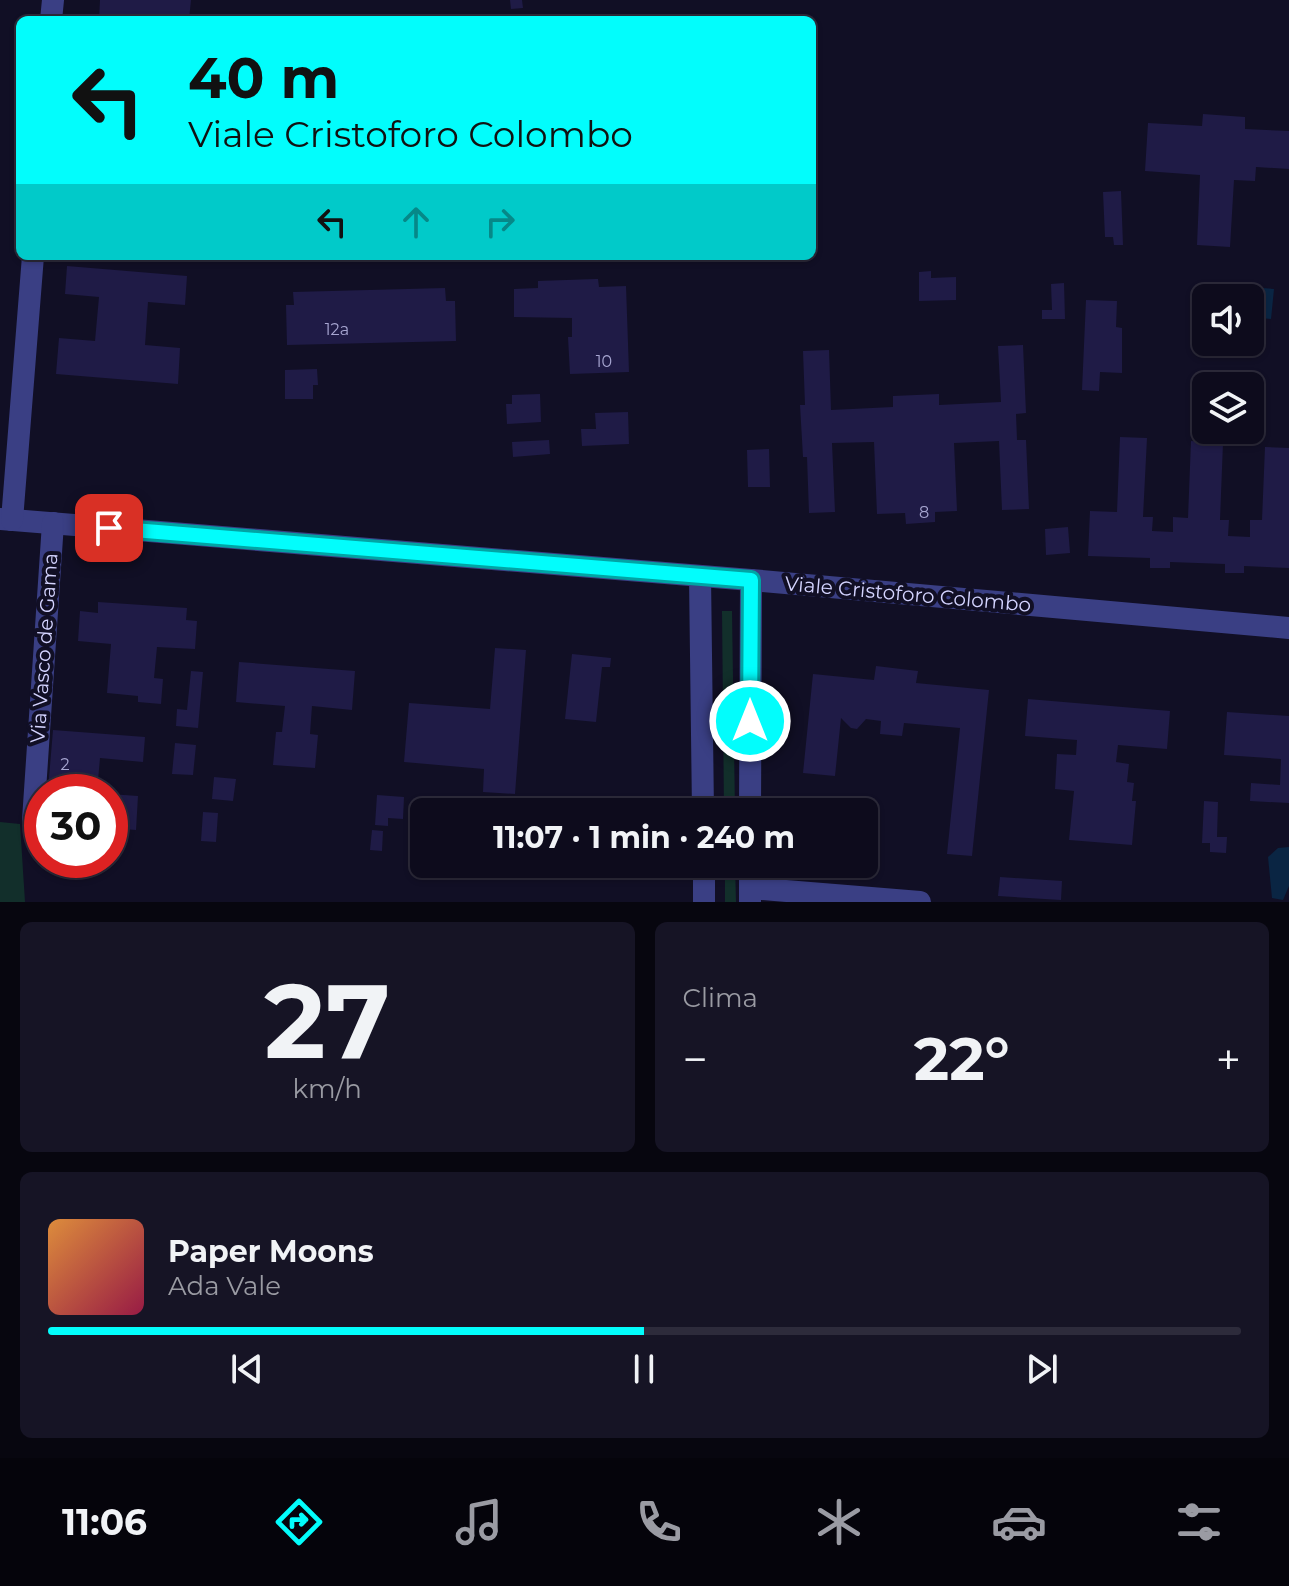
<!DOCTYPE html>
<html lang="it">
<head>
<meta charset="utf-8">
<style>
	:root { --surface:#0d0b1c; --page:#161425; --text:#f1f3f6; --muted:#9a9ba3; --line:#2d2b3b; --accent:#02fdfc }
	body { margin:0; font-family:Montserrat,sans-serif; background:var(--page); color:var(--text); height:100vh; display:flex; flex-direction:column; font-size:30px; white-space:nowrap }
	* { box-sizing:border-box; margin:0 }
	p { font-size:26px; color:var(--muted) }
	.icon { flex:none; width:44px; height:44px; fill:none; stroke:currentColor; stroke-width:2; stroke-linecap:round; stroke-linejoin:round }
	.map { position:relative; height:902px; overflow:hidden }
	.details { display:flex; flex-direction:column; gap:20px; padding:20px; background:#07060f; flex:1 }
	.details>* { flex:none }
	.guide { position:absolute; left:16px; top:16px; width:800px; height:244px; border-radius:12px; box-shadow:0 2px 6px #0004,0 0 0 2px var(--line); background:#02fdfc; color:#111; overflow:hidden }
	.controls { position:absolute; left:1192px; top:284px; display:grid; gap:16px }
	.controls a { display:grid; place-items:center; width:72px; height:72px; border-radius:12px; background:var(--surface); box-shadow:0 2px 6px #0004,0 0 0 2px var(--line); font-size:40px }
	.speed { position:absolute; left:24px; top:774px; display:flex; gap:16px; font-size:40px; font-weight:700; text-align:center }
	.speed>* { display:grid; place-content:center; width:104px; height:104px; border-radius:50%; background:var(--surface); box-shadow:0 2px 6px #0004,0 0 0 2px var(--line); line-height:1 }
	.speed .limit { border:12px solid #d22; background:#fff; color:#111 }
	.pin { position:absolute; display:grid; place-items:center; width:68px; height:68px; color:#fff; margin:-34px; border-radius:16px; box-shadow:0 4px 12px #0006 }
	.me { position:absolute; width:88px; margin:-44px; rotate:0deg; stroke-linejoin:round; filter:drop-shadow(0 0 6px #0008) }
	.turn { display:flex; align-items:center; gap:28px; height:168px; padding:0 40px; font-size:36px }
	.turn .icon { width:104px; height:104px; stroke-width:2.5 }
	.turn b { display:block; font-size:56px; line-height:68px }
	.lanes { display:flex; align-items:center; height:76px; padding:0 40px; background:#0003; justify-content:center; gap:40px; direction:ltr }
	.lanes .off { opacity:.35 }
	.big { font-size:60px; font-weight:700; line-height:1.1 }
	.details .tile { flex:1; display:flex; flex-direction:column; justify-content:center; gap:12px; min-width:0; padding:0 28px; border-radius:12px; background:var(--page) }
	.details .dial { align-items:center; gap:0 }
	.dial b { font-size:104px; line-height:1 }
	.song { display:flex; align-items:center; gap:24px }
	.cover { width:96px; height:96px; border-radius:12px; background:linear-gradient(135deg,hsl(30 70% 55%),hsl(340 70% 35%)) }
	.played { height:8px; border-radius:4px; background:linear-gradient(90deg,var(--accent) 50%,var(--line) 50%) }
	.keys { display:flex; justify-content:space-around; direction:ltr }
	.heat { display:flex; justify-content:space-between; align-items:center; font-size:44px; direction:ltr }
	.details .tiles { flex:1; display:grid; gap:20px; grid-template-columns:1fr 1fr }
	.tile:last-child { grid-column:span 2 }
	.trip { position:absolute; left:410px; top:798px; width:468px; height:80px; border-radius:12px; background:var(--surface); box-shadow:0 2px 6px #0004,0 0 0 2px var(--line); font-weight:700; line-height:80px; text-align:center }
	.tab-bar { display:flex; height:128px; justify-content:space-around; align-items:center; background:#05040b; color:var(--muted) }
	.tab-bar .icon { width:56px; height:56px }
	.tab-bar .active { color:var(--accent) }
	.tab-bar b { font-size:36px; color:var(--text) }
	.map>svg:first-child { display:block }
	.green { fill:#122f2b }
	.water { fill:#0a2543 }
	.building { fill:#1f1b46 }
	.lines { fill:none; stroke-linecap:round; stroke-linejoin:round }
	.minor { stroke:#3a3f84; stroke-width:22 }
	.route-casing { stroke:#01a4a4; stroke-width:20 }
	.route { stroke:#02fdfc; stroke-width:14 }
	.labels { text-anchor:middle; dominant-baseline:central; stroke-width:8; stroke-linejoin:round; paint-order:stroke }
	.number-label { font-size:16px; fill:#a7a6d1 }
	.street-label { font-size:20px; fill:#d4d4ff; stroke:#110f25 }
</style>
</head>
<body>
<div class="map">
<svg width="1289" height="902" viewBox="0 0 1289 902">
	<rect width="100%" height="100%" fill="#110f25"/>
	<g class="green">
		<polygon points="722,611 732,611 735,812 724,812"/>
		<polygon points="0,822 20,824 25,902 0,902"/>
		<polygon points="725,864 735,864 736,902 725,902"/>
	</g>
	<g class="water">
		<polygon points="1213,284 1274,289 1271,319 1250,317 1250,298 1212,298"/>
		<polygon points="1289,847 1289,886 1283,900 1272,898 1268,857 1278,848"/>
	</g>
	<g class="building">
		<polygon points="100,0 191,0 189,20 99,20"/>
		<polygon points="510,0 522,0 523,8 511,9"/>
		<polygon points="1203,114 1245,117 1245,129 1289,131 1289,169 1256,167 1255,181 1234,180 1230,247 1197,245 1200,175 1145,171 1148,123 1202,126"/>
		<polygon points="1121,191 1123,245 1114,245 1113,237 1105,237 1103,192"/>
		<polygon points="67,266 187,276 185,305 148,302 145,345 180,348 178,384 56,374 59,338 95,341 99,297 65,294"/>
		<polygon points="931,271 931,278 956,277 956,300 919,301 919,272"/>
		<polygon points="595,279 598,279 599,287 626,286 629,372 570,374 568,337 572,337 572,318 514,317 514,289 538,288 538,281"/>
		<polygon points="1064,283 1065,319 1042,319 1042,310 1052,310 1051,284"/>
		<polygon points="445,288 446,301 455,301 456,341 287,345 286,305 294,305 293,292"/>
		<polygon points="1086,300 1117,301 1116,327 1122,328 1122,373 1100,372 1099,391 1082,390"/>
		<polygon points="1023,345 1026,413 1016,414 1017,440 1026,440 1029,509 1002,510 999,441 954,443 957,511 935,512 935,522 906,524 905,513 877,514 874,442 832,443 835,512 809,513 807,457 803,457 800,405 805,405 803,351 829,350 831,410 893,407 893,396 939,394 939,405 1001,402 998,346"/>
		<polygon points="317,369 318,385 313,385 313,399 285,399 285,370"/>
		<polygon points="540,394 541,422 507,424 506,404 512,404 512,395"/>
		<polygon points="628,412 629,444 582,446 581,429 596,429 595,413"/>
		<polygon points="1120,437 1147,438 1143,517 1153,517 1152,531 1173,532 1173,517 1188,518 1191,441 1223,443 1220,520 1229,520 1228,536 1250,537 1250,520 1262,520 1265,447 1289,448 1289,568 1244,566 1244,573 1225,573 1225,564 1170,562 1170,568 1150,568 1150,558 1088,556 1090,511 1117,512"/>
		<polygon points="549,440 550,454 513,457 512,442"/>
		<polygon points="769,449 770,487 748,487 747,450"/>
		<polygon points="1068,527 1070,553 1046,555 1045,529"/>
		<polygon points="98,602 187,608 186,620 197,621 195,649 157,647 154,678 163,679 161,704 138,702 138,696 107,693 111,644 78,641 80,611 98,613"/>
		<polygon points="495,648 526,650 515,794 483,792 484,769 404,762 409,703 490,709"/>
		<polygon points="572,654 611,658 610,667 602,667 596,722 565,719"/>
		<polygon points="239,662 355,671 352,710 312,706 310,734 318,735 315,768 273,765 276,732 282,732 285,706 236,702"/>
		<polygon points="876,666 918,671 916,683 989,690 972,856 947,854 960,728 904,723 902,736 880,734 881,721 866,719 857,729 851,728 841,718 835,776 803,773 813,674 874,680"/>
		<polygon points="191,671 203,672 198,728 176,726 177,709 187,710"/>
		<polygon points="1028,699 1170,711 1167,749 1118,745 1116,762 1129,764 1127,782 1134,783 1132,801 1136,801 1132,845 1069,840 1074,791 1055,789 1057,754 1076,755 1077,740 1025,736"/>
		<polygon points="1227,712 1289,716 1289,803 1250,801 1251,783 1280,785 1281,759 1224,755"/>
		<polygon points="53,730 145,737 143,762 100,758 97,792 54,792 48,790"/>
		<polygon points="175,743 196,745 193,775 172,774"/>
		<polygon points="214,777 236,779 233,801 212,799"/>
		<polygon points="110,794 138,796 136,830 110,828"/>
		<polygon points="377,795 404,797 403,819 388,818 388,826 375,825"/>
		<polygon points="1204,801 1218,802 1217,837 1227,837 1226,853 1210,852 1210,843 1202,843"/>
		<polygon points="203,812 218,813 216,842 201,841"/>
		<polygon points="372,830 383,831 382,851 370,850"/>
		<polygon points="1000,877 1062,881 1061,900 998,896"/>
	</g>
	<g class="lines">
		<g class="minor">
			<polyline points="51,20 53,0"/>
			<polyline points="0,519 751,580 1289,628"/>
			<polyline points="12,520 33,256"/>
			<polyline points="700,576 703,812"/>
			<polyline points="750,812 751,580"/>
			<polyline points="33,820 53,523"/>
			<polyline points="704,864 704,902"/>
			<polyline points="750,888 920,902"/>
			<polyline points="750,901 750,864"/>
		</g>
	</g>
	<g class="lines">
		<g class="route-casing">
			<polyline id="route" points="109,528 751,580 750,721"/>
		</g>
		<use href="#route" class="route"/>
	</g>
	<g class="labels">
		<g class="number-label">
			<text x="337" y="329">12a</text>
			<text x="604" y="361">10</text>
			<text x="924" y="512">8</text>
			<text x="65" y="764">2</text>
		</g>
		<g class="street-label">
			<text transform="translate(908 594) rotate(5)">Viale Cristoforo Colombo</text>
			<text transform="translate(44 648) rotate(-86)">Via Vasco de Gama</text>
		</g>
	</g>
</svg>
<div class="controls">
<a><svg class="icon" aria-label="sound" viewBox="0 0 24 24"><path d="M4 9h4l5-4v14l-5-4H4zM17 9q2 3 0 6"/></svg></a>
<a><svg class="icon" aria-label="layers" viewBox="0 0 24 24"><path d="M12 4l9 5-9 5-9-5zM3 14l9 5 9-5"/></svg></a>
</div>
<div class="speed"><div class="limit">30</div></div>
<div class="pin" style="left:109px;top:528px;background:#d93025"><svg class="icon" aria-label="arrive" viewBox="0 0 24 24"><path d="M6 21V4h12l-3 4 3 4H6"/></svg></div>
<svg class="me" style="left:750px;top:721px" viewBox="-20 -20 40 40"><circle r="17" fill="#02fdfc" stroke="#fff" stroke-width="3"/><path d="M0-11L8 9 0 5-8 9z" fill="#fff"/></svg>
<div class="trip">11:07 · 1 min · 240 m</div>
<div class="guide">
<div class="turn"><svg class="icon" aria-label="left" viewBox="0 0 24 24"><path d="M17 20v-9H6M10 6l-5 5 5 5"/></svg><div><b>40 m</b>Viale Cristoforo Colombo</div></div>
<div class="lanes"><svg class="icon" aria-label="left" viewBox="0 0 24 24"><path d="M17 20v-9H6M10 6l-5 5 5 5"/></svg><svg class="icon off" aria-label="ahead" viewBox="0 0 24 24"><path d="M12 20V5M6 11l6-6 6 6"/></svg><svg class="icon off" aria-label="right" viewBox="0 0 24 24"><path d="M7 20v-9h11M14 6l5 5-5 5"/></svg></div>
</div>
</div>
<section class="details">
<div class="tiles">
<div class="tile dial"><b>27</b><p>km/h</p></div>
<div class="tile"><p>Clima</p>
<div class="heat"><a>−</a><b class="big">22°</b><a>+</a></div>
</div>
<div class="tile">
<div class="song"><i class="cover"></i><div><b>Paper Moons</b><p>Ada Vale</p></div></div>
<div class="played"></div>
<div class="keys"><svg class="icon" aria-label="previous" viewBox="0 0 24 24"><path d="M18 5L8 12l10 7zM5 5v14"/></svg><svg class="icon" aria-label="pause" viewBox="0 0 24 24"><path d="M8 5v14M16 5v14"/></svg><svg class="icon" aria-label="next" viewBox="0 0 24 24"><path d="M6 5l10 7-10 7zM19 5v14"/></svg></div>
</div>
</div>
</section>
<nav class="tab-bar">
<b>11:06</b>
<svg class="icon active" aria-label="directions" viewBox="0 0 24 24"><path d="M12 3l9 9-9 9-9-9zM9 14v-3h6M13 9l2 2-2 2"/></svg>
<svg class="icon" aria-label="music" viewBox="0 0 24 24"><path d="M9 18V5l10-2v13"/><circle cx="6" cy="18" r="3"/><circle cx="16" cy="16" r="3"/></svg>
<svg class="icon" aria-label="phone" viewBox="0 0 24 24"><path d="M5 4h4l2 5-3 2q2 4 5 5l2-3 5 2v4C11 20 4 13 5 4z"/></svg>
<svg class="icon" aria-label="climate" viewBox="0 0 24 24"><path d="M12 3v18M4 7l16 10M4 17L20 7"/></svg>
<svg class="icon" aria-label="car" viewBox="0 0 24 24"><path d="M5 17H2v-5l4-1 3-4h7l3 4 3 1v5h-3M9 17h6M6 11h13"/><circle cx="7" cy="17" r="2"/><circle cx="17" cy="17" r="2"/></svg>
<svg class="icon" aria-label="filters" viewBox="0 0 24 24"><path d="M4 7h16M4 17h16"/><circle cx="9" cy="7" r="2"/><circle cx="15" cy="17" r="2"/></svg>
</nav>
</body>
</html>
